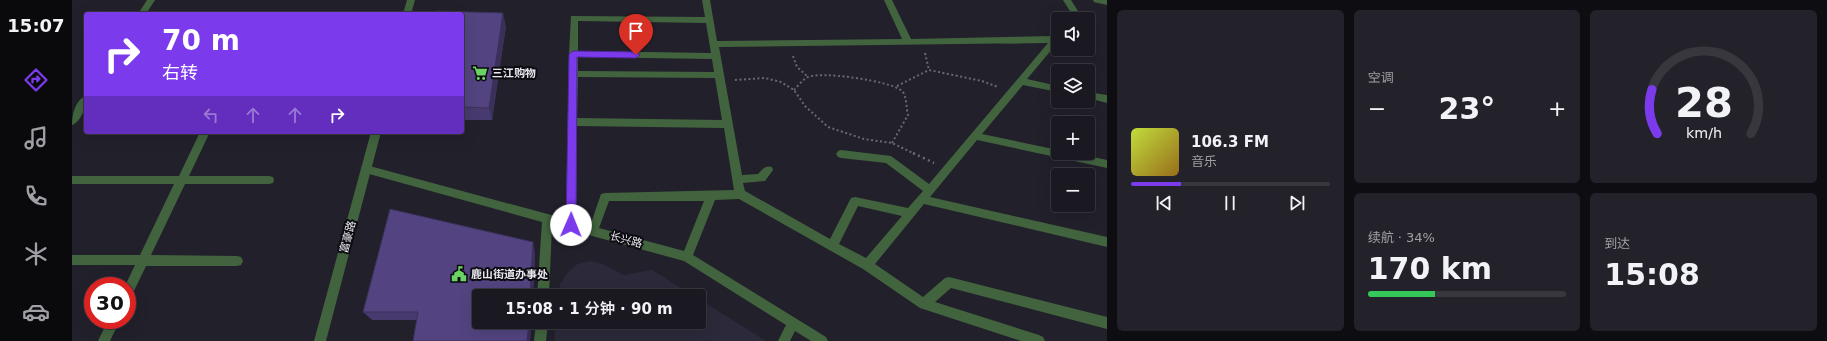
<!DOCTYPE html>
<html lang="zh">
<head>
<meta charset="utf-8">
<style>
	:root { --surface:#1a1820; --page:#232129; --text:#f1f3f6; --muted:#9fa0a5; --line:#38373e; --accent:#7c3aed }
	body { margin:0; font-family:"DejaVu Sans","Noto Sans SC",sans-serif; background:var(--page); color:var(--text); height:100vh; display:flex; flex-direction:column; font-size:15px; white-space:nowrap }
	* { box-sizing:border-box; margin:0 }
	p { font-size:13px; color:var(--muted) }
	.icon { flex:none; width:22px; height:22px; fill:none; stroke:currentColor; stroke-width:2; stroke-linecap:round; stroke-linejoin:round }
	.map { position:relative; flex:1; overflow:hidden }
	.side { display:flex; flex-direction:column; gap:10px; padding:10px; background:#0e0d12; width:720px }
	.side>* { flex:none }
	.top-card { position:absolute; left:12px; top:12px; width:380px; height:122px; border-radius:4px; box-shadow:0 4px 16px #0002,0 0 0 1px var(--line); background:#7c3aed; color:#fff; overflow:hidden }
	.tools { position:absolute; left:979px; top:12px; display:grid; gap:8px }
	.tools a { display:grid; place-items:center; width:44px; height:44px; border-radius:4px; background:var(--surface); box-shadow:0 4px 16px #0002,0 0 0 1px var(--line); font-size:20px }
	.speed { position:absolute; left:12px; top:277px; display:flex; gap:8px; font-size:20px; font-weight:700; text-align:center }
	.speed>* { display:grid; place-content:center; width:52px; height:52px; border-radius:50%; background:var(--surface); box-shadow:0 4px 16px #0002,0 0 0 1px var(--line); line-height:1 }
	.speed .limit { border:6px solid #d22; background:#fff; color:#111 }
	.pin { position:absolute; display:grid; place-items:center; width:34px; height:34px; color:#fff; margin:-41px -17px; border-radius:50% 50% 50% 0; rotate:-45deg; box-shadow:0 0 4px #0007 }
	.pin .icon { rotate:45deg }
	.me { position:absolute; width:44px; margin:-22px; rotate:1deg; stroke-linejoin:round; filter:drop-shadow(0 0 3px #0008) }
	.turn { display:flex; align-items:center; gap:14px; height:84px; padding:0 12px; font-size:18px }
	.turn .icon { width:52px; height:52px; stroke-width:2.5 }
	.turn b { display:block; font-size:28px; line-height:34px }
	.lanes { display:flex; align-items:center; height:38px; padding:0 12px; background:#0003; justify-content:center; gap:20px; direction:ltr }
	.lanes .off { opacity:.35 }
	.big { font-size:30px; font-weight:600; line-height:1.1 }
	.side .tile { flex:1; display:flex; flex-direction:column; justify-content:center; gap:6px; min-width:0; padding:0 14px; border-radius:6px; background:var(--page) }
	.side .dial { align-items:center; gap:0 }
	.dial svg { height:104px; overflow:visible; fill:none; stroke:var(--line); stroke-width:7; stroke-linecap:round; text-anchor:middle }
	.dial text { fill:var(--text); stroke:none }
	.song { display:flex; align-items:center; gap:12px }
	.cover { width:48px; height:48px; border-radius:6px; background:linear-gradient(135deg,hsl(70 70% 55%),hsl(40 70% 35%)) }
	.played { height:4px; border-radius:2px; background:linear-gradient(90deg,var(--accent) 25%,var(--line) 25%) }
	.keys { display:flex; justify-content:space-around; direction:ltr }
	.heat { display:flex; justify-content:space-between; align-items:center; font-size:22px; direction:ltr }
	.charge { height:6px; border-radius:3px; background:linear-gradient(90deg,#34c759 34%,var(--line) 0) }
	.side .tiles { flex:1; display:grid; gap:10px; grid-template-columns:repeat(3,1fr) }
	.tile:first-child { grid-row:span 2 }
	.trip { position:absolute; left:400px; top:289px; width:234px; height:40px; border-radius:4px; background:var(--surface); box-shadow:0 4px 16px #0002,0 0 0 1px var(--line); font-weight:600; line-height:40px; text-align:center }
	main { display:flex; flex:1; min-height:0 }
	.dock { display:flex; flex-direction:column; width:72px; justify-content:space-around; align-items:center; background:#0a0a0d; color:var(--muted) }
	.dock .icon { width:28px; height:28px }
	.dock .on { color:var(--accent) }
	.dock b { font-size:18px; color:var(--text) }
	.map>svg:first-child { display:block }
	.built { fill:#2c293a }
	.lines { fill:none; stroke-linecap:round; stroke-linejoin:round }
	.path-far1 { stroke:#6a6872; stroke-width:2; stroke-dasharray:2 2.5; stroke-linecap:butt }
	.path { stroke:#6a6872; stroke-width:2.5; stroke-dasharray:2 3.5; stroke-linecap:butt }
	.minor { fill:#41643e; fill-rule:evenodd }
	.tertiary { fill:#41643e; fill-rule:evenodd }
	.wall { fill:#473a6f }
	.shaded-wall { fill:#3a305a }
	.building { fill:#534481; stroke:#3a305a }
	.route { fill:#7c3aed; stroke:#51269a }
	.labels { text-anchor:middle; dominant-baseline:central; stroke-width:4; stroke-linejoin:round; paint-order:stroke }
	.poi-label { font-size:11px; font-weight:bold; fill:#e9e8f0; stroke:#0b0b10; text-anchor:start }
	.street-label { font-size:11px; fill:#e9e8f0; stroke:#0b0b10 }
</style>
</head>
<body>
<main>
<nav class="dock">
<b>15:07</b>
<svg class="icon on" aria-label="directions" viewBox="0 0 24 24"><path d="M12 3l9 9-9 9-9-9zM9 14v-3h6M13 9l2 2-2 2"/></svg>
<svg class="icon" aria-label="music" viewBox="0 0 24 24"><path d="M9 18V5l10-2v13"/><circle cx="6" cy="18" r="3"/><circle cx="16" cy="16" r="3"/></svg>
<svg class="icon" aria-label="phone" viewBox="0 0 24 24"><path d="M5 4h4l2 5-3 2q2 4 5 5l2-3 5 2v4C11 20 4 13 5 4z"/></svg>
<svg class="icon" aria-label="climate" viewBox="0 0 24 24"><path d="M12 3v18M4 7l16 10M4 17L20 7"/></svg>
<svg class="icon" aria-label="car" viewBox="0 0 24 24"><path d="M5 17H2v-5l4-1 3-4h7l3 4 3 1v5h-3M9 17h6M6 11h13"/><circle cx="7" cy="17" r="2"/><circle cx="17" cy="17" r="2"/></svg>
</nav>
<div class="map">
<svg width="1035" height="341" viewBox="0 0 1035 341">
	<rect width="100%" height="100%" fill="#22202b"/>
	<g class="built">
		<polygon points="518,261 530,264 552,275 580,270 622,296 486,296 488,284 497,271 506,264"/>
		<polygon points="627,299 694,341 483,341 482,322 627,322"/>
	</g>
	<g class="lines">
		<g class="path-far1">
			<polyline points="853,53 857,70"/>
			<polyline points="721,56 725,67 736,77"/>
			<polyline points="663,80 693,78 709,82 722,90 733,106 756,127 792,139 820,143 843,154"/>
			<polyline points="825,86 857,70 910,81 926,87"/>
			<path d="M722,90C726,86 730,80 736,77C748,71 820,81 830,91C835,96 834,108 836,115L820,143"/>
		</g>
		<polyline class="path" points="841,153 862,163"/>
		<g class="minor">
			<polygon points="75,0 83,0 74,14 66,14"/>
			<path d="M630,0H638L645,41L830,39L812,0H820L839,39L986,36V42L955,79L986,86V92L951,85L910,134L986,150V153H1002L1035,160V168L905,140L858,197L1035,237V247L852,204L803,264L851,297L873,278L877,277L1035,317V329L879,288L863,302L967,335L971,337L973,341H949L848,308L791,269L667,199L643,200L621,255L754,337L756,341H739L723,331L718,341H706L714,325L612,261L480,225L477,296H465L470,222L290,172L289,169L290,166L294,165L494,219L497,54L499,16L633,17ZM506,21L634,23L639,53L506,51ZM976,43L857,184L819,156L769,150L766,151L764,154L766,157L769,158L814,163L851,191L836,208L783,197L779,198L758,239L673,191L671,183L693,181L701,170L700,167C693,165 691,169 686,174L670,175L647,47ZM506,57L640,59L642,72L506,71ZM506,77L643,78L650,120L505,118ZM505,126L652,128L662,190L533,193L529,194L528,197L518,226L504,222ZM537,201H632L612,251L527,228ZM786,206L830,216L794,258L767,244Z"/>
			<polygon points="991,0 999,0 1011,19 1003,19"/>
			<polygon points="1021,0 1035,0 1035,5 1022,2"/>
			<polygon points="1016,92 1035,95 1035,103 1016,98"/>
			<path d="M14,96C14,106 10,121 0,125C0,115 3,100 14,96Z"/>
			<polygon points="128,132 136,132 137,134 117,176 197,176 201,177 202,180 201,183 197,184 113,184 79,255 165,256 169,257 171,261 169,265 165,266 74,266 59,297 55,298 55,286 53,286 63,265 0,265 0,255 68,255 102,184 0,184 0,176 107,176"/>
			<polygon points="36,320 48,320 38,341 26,341"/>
			<polygon points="464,322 476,322 474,341 462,341"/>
		</g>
		<g class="tertiary">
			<polygon points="335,0 343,0 339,14 331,14"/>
			<polygon points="299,132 309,132 254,341 242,341"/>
		</g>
	</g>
	<g class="wall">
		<polygon points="390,14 434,26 420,120 390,120"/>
		<polygon points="463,252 461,296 407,296 407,322 459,322 458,341 345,320 300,320 291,312"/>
	</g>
	<g class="shaded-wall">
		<polygon points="431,13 434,26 420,120 417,108"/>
		<polygon points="461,242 463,252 461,296 458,296"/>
		<polygon points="457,322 459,322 458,341 455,341"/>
	</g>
	<g class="building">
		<polygon points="365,11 431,13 417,108 390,107 390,14 365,14"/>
		<polygon points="318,209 461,242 458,296 407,296 407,322 457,322 455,341 341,341 346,312 291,312"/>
	</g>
	<polygon class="route" points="501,51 564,52 568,55 564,58 505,57 504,225 502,228 499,229 495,228 494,225 497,54"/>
	<defs>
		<g id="supermarket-bare" transform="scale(1.2)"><path d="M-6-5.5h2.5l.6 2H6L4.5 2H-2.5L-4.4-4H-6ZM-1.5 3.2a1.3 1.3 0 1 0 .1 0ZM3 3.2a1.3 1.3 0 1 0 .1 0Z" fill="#6bd363" stroke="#0b0b10" stroke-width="2.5" paint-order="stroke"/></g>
		<g id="civic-bare" transform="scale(1.2)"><path d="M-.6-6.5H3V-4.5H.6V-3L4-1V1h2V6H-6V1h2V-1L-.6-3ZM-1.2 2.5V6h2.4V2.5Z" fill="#6bd363" stroke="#0b0b10" stroke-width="2.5" paint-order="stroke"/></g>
	</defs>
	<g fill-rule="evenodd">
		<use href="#supermarket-bare" x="408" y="73"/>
		<use href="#civic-bare" x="387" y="274"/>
	</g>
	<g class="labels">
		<g class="poi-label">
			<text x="420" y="73">三江购物</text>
			<text x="399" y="274">鹿山街道办事处</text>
		</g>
		<g class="street-label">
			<text transform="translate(276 237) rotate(-75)">富豪路</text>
			<text transform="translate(554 240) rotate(15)">长兴路</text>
		</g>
	</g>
</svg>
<div class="tools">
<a><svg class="icon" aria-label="sound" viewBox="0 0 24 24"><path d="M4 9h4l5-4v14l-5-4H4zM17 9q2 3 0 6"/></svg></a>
<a><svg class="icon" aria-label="layers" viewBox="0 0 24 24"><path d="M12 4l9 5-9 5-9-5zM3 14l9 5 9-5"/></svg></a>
<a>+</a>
<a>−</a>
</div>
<div class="speed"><div class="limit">30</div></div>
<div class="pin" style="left:564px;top:55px;background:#d93025"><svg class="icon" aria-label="arrive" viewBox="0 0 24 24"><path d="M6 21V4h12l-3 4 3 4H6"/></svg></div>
<svg class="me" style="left:499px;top:225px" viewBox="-20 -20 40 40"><circle r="19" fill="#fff"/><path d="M0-13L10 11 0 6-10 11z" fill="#7c3aed"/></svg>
<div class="trip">15:08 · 1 分钟 · 90 m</div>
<div class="top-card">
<div class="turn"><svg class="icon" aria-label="right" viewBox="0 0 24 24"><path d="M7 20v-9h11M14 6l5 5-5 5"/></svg><div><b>70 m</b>右转</div></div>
<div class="lanes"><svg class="icon off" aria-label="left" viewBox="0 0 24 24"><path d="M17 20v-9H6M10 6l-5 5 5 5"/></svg><svg class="icon off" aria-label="ahead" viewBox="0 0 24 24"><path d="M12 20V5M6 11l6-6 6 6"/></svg><svg class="icon off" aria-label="ahead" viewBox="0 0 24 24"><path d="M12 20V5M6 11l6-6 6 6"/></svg><svg class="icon" aria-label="right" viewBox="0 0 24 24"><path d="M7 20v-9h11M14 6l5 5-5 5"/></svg></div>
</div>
</div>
<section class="side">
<div class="tiles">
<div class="tile">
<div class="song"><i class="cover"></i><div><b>106.3 FM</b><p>音乐</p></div></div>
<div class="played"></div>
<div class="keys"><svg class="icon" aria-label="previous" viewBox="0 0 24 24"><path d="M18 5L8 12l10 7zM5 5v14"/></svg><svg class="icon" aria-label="pause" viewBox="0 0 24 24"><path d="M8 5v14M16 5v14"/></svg><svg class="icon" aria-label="next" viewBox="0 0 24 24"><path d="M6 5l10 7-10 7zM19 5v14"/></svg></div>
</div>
<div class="tile"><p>空调</p>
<div class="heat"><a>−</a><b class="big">23°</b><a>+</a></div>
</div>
<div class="tile dial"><svg viewBox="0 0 100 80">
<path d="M14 69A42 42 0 1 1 86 69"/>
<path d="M14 69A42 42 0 0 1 10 35" stroke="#7c3aed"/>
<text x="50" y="56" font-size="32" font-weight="700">28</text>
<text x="50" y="72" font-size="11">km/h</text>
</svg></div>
<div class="tile"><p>续航 · 34%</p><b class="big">170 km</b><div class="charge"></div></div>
<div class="tile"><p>到达</p><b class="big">15:08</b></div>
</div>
</section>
</main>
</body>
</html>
